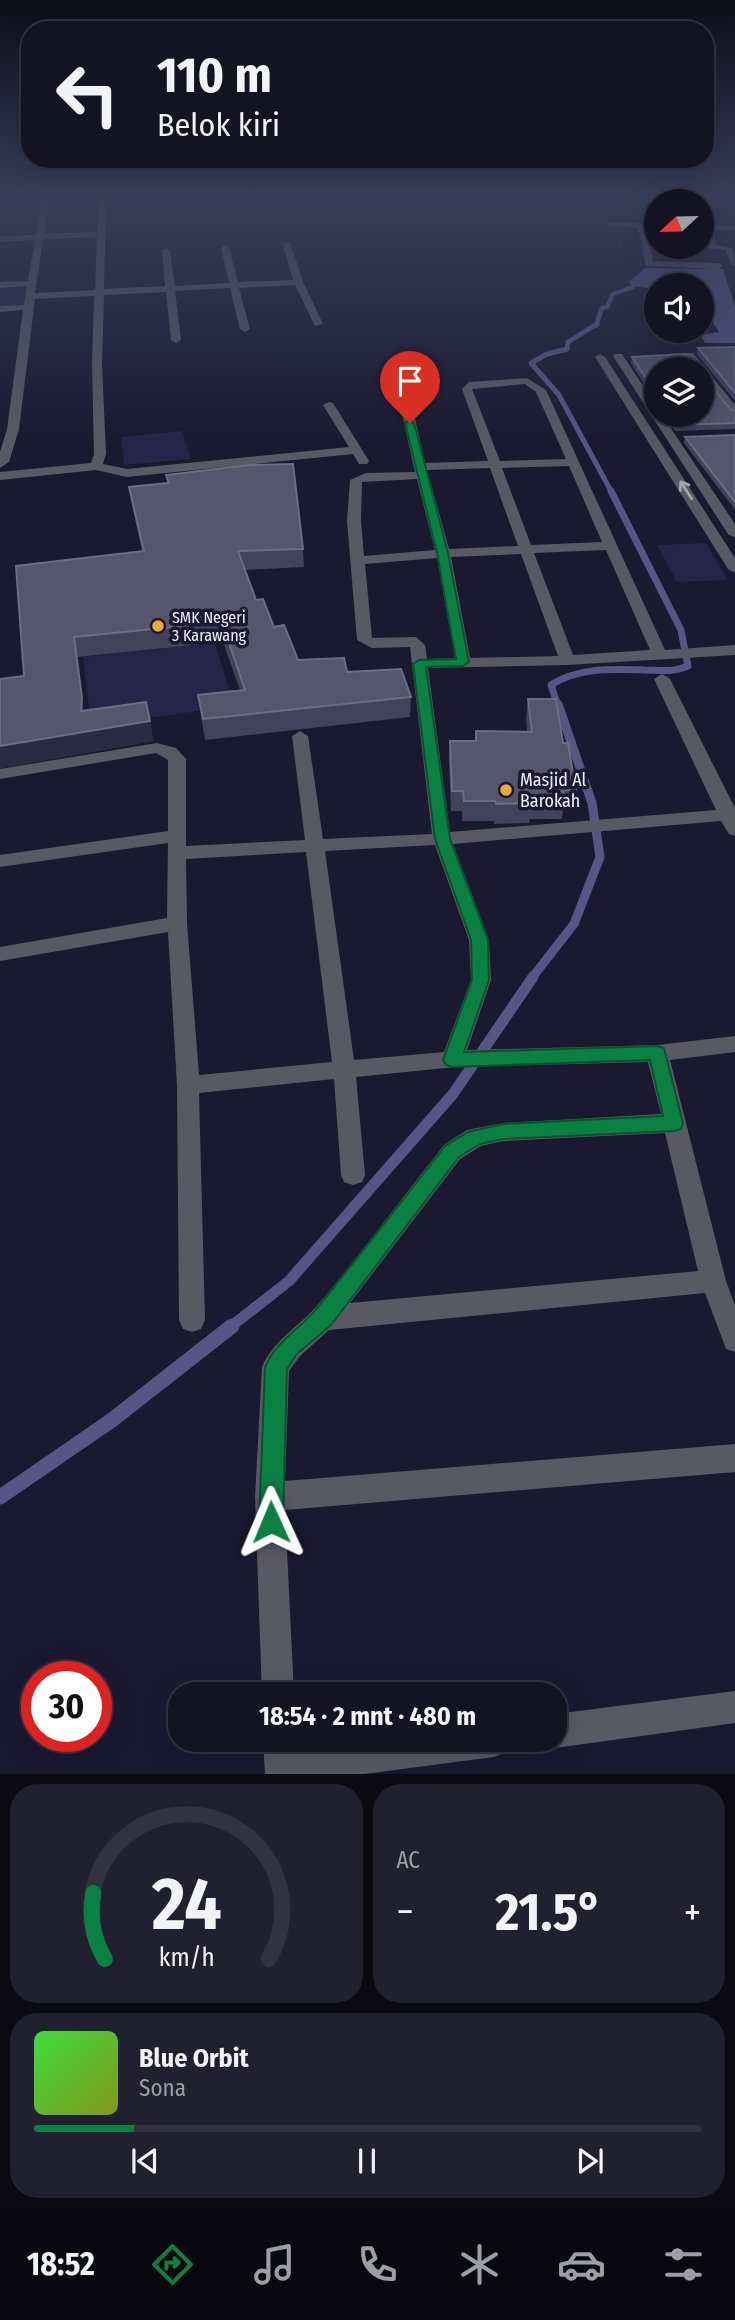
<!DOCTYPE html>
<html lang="id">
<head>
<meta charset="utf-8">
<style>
	:root { --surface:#141324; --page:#212031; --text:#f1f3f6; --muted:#9d9ea6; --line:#333241; --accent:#0b8043 }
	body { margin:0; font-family:"Fira Sans Condensed",sans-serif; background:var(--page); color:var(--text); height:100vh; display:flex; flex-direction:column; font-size:26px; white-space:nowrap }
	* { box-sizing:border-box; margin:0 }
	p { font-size:23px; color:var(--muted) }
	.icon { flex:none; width:38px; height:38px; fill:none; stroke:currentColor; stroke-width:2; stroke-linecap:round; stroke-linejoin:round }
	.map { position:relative; height:1774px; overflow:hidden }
	.panel { display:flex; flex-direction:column; gap:10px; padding:10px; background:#0b0a14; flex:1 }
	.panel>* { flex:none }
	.guide { position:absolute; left:21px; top:21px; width:693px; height:147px; border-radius:28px; box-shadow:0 7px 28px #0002,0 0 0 2px var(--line); background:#141324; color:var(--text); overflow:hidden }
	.needle { width:46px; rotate:248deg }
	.buttons { position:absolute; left:644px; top:189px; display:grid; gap:14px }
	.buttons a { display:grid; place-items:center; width:70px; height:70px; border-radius:50%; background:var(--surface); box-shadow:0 7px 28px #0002,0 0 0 2px var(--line); font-size:35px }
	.speed { position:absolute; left:21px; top:1661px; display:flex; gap:14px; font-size:35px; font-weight:700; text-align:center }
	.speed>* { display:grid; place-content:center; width:91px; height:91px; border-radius:50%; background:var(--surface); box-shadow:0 7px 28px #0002,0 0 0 2px var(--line); line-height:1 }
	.speed .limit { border:10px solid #d22; background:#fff; color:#111 }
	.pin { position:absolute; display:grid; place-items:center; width:60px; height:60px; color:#fff; margin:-72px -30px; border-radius:50% 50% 50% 0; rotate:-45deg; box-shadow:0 0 7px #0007 }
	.pin .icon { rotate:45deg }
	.me { position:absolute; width:77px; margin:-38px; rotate:359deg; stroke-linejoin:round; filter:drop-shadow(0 0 5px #0008) }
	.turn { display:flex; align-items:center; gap:24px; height:147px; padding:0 21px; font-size:32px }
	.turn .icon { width:91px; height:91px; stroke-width:2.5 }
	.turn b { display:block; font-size:49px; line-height:60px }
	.big { font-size:52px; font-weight:700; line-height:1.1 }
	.panel .widget { flex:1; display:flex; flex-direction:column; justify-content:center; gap:10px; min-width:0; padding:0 24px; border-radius:28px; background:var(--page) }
	.panel .dial { align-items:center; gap:0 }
	.dial svg { height:182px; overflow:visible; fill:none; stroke:var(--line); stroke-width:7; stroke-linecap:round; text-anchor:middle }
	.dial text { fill:var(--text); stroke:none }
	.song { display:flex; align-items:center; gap:21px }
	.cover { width:84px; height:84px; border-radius:10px; background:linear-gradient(135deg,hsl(120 70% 55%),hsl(70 70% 35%)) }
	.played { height:7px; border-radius:4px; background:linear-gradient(90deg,var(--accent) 15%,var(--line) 15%) }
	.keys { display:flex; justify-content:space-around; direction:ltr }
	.heat { display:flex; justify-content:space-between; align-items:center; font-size:38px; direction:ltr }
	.panel .tiles { flex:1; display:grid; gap:10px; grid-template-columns:1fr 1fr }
	.widget:last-child { grid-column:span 2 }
	.trip { position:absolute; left:168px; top:1682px; width:399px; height:70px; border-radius:28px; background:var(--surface); box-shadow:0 7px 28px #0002,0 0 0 2px var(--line); font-weight:700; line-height:70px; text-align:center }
	.menu { display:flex; height:112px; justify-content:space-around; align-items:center; background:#08080e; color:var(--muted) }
	.menu .icon { width:49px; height:49px }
	.menu .active { color:var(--accent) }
	.menu b { font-size:32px; color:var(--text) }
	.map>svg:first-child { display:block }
	.green { fill:#262448 }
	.water { fill:#565585 }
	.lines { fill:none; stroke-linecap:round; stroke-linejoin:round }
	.stream-far5 { stroke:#565585; stroke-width:4.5 }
	.stream-far4 { stroke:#565585; stroke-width:5 }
	.stream-far3 { stroke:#565585; stroke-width:7 }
	.stream-far2 { stroke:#565585; stroke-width:9 }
	.stream-far1 { stroke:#565585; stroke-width:11 }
	.stream { stroke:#565585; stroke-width:15 }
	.minor { fill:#595966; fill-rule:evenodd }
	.wall { fill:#42425a }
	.shaded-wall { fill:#2a2a42 }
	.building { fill:#55556c; stroke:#6d6d82; stroke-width:2 }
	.oneway { stroke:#a4a4b2 }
	.route { fill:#0b8043; stroke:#07532c; stroke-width:2 }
	.poi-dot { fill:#eda83b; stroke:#1a1930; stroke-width:2.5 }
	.labels { text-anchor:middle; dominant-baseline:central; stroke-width:7; stroke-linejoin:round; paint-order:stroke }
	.far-poi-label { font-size:16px; fill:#f0f0fd; stroke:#1a1930; text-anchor:start }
	.poi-label { font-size:18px; fill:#f0f0fd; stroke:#1a1930; text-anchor:start }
</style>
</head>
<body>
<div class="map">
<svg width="735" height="1774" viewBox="0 0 735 1774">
	<rect width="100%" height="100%" fill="#1a1930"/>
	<g class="green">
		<polygon points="34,283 30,307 0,309 0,285"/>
		<polygon points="182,431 191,459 124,465 121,437"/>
		<polygon points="706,543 728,580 677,582 657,545"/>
		<polygon points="215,643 234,706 91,726 83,657"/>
	</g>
	<polygon class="water" points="645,268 723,269 735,306 735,343 705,343 700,335 719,332 702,306 702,285 656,285 656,289 631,286 629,282"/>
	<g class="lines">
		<polyline class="stream-far5" points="596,326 602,308 607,307 613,294 633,287"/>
		<polyline class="stream-far4" points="597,324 568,342 567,349 547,354 531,363 559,395 612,493"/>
		<path class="stream-far3" d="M558,706L551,685C579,667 612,669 644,670C660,670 673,673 688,666L681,630L611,491"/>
		<polyline class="stream-far2" points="531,979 574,924 600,857 592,803 558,704"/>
		<polyline class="stream-far1" points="229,1328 289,1281 453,1094 533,977"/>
		<polyline class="stream" points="0,1497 112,1420 232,1326"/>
		<g class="minor">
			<path d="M42,195H50L44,234L97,232L98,195H106L104,289L165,286L162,251L166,248L170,251L175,286L229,283L221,248L225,245L229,248L238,282L293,280L283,244L290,242L303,282L323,324L315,326L295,285L239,288L250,329L245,332L240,329L230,288L175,291L181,340L176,343L171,340L166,292L104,295L102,365L106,454L103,464L127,469L349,447L323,405L329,402L333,403L369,461L367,464H359L353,454L127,477L96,470L0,480V472L91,463L94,454L92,365L94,296L35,299L19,429L9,462L0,468V452L7,429L23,310L0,312V306L24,305L27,286L0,288V282L28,281L35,240L0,242V236L36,235ZM97,237L95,290L35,293L43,239Z"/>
			<polygon points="606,222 656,224 656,228 647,228 653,261 719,263 723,266 719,269 646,266 638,228 609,226"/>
			<polygon points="702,225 735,226 735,230 713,230 716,245 733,248 735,266 731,263 726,250 709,249"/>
			<polygon points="685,353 693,353 735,405 735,415 731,414 702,377 702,369 696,369 685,357"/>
			<polygon points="600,354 605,357 735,558 735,573 728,569 595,357"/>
			<polygon points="614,354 622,354 656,406 656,415 662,415 735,524 735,538 728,534 613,356"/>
			<path d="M527,378L546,390L665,650L735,645V655L567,665L428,668L450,832L716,810L654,679L662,674L670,679L735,808V836L729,834L721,821L453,844L489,940L491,980L467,1050L657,1045L735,1036V1052L670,1060L726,1281L735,1305V1352L726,1349L705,1293L329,1330L300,1356L289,1371L285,1481L735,1444V1472L285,1510L294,1694H262L255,1497L262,1367C274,1340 297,1328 316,1307C360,1255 401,1199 444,1145L467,1130L503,1123L661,1114L648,1062L455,1067L356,1077L365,1175L362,1182L353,1185L344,1182L341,1175L334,1079L199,1093L205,1320L201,1329L192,1332L183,1329L179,1320L177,1085L168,932L0,961V947L167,918L168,843L0,867V855L168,831V760L156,753L0,779V769L157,743L176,748L186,759V846L305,840L292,736L300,731L308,736L323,839L432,834L410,647L372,648L357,640L347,521L350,480L366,473L415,472L398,396L404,393L410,396L425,463L488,461L462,389L469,382ZM525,384L536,392L566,459L500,461L472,389ZM569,466L602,542L531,545L502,468ZM490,468L518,546L449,549L427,470ZM417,479L435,550L364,556L361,521L362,482ZM606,550L650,650L573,655L534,553ZM521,554L558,656L470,658L451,557ZM437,558L455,658L427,659L425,645L416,637L372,638L365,564ZM435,845L469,940L471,980L444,1052L354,1060L325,851ZM306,852L332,1062L199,1075L187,923L186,859ZM665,1133L698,1271L350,1303L460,1159L481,1146L503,1141Z"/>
			<polygon points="735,1691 735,1723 555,1748 542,1740 555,1740 555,1714"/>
			<polygon points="263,1740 297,1740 297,1749 370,1740 511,1740 506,1752 494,1757 364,1774 265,1774"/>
		</g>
	</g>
	<g class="wall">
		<polygon points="735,347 735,401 697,354 698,348"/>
		<polygon points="632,357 695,365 656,369 656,402 631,363"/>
		<polygon points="730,409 735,411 735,429 675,431 665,415 702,415"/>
		<polygon points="735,435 735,510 684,443 685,437"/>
		<polygon points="166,475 303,549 304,567 245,570 256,600 298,660 347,672 411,697 410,717 205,740 201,715 198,695 240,690 223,642 77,657 84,711 150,721 153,741 0,768 0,679 24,676 142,551 132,505 129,487 167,484"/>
		<polygon points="528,699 563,743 576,791 573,810 563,810 562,819 530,819 529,823 494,824 494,821 462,821 462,811 451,811 449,760 450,741 475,741 476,731 527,732 526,718"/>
	</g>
	<g class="shaded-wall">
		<polygon points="74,637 77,657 85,718 81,711"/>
		<polygon points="150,721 153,741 0,768 0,746"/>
	</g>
	<g class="building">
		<polygon points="735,347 735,393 698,348"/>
		<polygon points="685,354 695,365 700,366 701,369 656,369 656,394 632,357"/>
		<polygon points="702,374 730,409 735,411 735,423 676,425 670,415 702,415"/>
		<polygon points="735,435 735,502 685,437"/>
		<polygon points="293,464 303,549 238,551 256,600 263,599 274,627 284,625 298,660 344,658 347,672 401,669 411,697 203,719 198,695 245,690 222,622 74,637 82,698 81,711 146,702 150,721 0,746 0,679 24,676 16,566 144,551 129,487 169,483 166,475 249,465"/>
		<polygon points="528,699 556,699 563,743 568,743 576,791 563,790 565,799 531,799 531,803 496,804 495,801 464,801 463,791 452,791 450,741 476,741 476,731 532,732"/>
	</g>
	<defs><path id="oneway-shaft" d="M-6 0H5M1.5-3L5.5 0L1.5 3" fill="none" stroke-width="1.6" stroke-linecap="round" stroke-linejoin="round" transform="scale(1.75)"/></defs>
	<use class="oneway" href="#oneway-shaft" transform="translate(686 490) rotate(-123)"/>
	<linearGradient id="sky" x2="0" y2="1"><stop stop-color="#0e0e1a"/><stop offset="0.44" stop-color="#383e59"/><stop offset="1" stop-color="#383e59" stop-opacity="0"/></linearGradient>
	<rect width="735" height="444" fill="url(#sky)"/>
	<path class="route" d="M410,420L414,423L448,553L469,662L463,666L426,667L450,839L488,940L489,980L464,1052L657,1046L664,1048L683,1123L681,1129L674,1131L503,1139L480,1144L459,1157L331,1325L297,1354L287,1369L283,1522L280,1530L271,1534L262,1530L259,1522L265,1367C278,1338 300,1330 318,1307C361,1254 403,1200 445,1146L468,1132L503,1124L663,1116L650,1060L452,1067L446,1065L443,1060L472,980L471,940L435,839L413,664L419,660L456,659L437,553L405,423Z"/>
	<g class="poi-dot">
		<circle cx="158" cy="626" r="7"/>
		<circle cx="506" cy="790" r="7"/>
	</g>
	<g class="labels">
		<g class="far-poi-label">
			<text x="172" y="617">SMK Negeri<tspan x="172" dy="18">3 Karawang</tspan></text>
		</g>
		<g class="poi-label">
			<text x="520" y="780">Masjid Al<tspan x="520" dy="21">Barokah</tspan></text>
		</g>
	</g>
</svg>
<div class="buttons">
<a><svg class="needle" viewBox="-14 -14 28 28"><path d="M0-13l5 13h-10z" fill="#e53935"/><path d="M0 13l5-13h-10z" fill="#9d9ea6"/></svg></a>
<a><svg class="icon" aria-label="sound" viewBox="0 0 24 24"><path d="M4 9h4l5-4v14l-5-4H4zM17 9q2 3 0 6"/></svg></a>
<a><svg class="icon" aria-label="layers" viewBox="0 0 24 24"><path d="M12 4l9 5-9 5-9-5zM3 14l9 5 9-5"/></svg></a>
</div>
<div class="speed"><div class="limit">30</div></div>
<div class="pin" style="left:410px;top:423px;background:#d93025"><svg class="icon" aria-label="arrive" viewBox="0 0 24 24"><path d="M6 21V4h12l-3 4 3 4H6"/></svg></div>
<svg class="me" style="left:271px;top:1522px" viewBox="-20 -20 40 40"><path d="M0-17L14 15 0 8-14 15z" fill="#0b8043" stroke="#fff" stroke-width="4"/></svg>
<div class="trip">18:54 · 2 mnt · 480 m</div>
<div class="guide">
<div class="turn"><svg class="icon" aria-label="left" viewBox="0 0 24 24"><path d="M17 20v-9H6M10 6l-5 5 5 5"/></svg><div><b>110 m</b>Belok kiri</div></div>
</div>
</div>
<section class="panel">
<div class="tiles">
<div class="widget dial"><svg viewBox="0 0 100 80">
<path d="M14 69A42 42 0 1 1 86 69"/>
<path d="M14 69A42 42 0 0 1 9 40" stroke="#0b8043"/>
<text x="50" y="56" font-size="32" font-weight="700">24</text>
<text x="50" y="72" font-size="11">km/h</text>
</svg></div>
<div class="widget"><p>AC</p>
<div class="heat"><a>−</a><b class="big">21.5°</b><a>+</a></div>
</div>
<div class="widget">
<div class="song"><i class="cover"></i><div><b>Blue Orbit</b><p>Sona</p></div></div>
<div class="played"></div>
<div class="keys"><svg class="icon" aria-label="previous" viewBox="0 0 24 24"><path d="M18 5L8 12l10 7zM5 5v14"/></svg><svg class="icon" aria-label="pause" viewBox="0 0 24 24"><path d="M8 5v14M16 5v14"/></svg><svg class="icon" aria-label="next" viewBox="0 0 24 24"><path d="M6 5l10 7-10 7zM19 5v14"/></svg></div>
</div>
</div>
</section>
<nav class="menu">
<b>18:52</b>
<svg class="icon active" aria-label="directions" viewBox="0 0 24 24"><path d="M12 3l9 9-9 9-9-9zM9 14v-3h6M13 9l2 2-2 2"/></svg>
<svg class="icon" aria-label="music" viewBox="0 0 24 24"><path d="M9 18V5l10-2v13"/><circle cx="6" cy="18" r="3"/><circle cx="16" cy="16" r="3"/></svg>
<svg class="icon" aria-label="phone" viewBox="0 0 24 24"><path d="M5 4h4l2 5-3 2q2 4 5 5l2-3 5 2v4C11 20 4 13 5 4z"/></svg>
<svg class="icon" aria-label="climate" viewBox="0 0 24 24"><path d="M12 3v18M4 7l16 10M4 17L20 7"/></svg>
<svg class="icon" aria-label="car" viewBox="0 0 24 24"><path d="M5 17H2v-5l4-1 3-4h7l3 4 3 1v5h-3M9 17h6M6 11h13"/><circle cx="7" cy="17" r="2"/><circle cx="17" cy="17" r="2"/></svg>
<svg class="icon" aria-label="filters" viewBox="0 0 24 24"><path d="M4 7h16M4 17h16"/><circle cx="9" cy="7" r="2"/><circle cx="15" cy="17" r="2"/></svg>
</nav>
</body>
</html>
